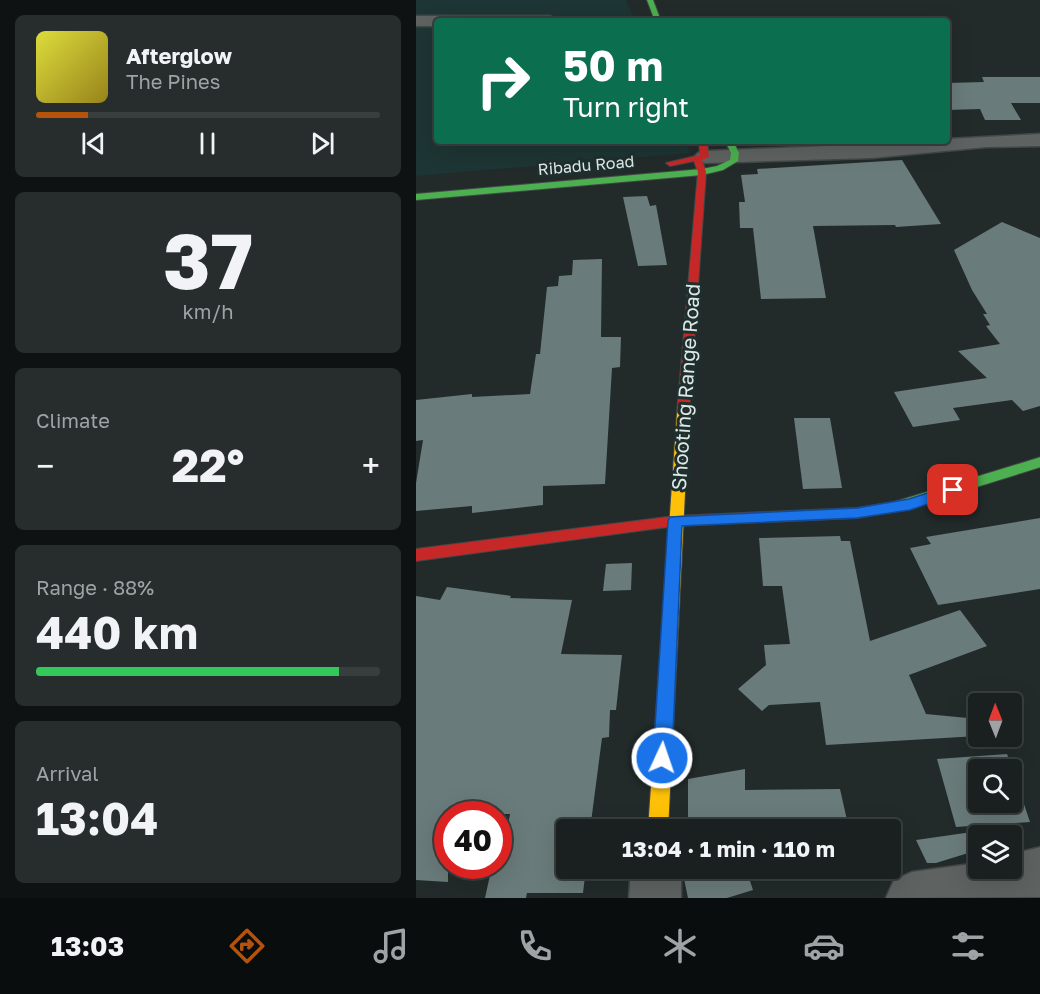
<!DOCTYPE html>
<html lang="en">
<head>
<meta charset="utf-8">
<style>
	:root { --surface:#1a2020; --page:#272d2d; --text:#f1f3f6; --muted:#9fa3a5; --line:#383e3e; --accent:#b45309 }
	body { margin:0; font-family:"Golos Text",sans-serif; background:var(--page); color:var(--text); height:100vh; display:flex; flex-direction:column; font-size:22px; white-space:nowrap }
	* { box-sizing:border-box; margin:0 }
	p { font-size:20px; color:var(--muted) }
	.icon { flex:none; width:33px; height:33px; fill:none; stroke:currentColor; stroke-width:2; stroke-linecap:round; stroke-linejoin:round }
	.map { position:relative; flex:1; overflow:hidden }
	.details { display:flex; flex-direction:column; gap:15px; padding:15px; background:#0e1212; width:416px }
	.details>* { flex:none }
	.top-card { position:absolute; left:18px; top:18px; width:516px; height:126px; border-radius:6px; box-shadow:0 6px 24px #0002,0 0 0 2px var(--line); background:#0b6e4f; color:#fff; overflow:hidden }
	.needle { width:39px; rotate:359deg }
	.tools { position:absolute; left:552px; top:693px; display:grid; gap:12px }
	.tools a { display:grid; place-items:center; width:54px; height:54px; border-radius:6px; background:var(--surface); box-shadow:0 6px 24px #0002,0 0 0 2px var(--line); font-size:30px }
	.speed { position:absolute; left:18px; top:801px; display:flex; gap:12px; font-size:30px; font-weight:700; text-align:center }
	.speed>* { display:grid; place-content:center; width:78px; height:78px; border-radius:50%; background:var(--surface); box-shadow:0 6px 24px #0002,0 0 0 2px var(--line); line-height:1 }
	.speed .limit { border:9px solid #d22; background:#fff; color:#111 }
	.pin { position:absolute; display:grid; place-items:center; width:51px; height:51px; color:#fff; margin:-26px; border-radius:12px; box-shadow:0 3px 9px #0006 }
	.me { position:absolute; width:66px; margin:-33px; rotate:3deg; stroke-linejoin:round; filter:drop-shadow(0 0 4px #0008) }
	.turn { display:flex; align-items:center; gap:21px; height:126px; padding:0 30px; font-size:27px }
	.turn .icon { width:78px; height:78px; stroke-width:2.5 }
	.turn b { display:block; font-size:42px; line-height:51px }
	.big { font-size:45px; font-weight:700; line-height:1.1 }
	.details .widget { flex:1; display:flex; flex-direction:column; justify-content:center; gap:9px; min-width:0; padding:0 21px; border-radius:9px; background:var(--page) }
	.details .dial { align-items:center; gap:0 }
	.dial b { font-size:78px; line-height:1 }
	.song { display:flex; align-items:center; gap:18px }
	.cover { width:72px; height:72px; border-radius:9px; background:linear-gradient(135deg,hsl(60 70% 55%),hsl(50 70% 35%)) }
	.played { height:6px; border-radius:3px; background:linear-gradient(90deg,var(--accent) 15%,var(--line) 15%) }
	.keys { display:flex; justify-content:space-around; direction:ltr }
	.heat { display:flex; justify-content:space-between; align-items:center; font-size:33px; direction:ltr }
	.charge { height:9px; border-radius:4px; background:linear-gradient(90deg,#34c759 88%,var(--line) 0) }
	.trip { position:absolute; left:140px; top:819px; width:345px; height:60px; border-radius:6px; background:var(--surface); box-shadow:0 6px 24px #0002,0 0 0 2px var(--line); font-weight:700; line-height:60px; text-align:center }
	.tabs { display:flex; height:96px; justify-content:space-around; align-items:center; background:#0a0d0d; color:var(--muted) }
	.tabs .icon { width:42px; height:42px }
	.tabs .selected { color:var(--accent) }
	.tabs b { font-size:27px; color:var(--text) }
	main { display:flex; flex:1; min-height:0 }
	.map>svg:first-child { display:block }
	.built { fill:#1d3534 }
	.building { fill:#697b7a; fill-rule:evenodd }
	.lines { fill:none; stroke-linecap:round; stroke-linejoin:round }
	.street-casing { stroke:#414847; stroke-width:3 }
	.fast-casing { stroke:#414847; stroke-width:2 }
	.slow-casing { stroke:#414847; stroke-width:2 }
	.jam-casing { stroke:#414847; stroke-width:2 }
	.street { fill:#5e6261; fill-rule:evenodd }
	.fast { fill:#4caf50; fill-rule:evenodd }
	.slow { fill:#ffc107; fill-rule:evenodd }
	.jam { fill:#c62828; fill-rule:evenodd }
	.route { fill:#1a73e8; stroke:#114b97; stroke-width:1.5 }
	.labels { text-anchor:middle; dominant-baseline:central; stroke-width:6; stroke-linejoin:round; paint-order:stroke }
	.far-street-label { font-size:16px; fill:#dde8e7; stroke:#1e2f2e }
	.street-label { font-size:20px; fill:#dde8e7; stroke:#1e2f2e }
</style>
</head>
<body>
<main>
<section class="details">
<div class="widget">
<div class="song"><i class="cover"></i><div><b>Afterglow</b><p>The Pines</p></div></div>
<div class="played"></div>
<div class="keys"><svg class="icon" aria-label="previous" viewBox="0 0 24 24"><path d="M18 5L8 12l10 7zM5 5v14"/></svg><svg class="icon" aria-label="pause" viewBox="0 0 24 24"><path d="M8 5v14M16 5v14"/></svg><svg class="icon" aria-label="next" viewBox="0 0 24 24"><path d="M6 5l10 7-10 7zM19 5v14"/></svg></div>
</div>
<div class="widget dial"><b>37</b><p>km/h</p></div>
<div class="widget"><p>Climate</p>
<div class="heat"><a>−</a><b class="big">22°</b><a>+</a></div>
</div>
<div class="widget"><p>Range · 88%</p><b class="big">440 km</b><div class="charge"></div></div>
<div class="widget"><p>Arrival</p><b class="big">13:04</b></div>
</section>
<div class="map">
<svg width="625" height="898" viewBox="0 0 625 898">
	<rect width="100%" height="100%" fill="#222b2a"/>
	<polygon class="built" points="0,0 210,0 219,21 21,21 21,141 269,141 274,153 0,176"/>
	<g class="building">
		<polygon points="566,77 624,77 624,103 595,103 605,120 569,120 564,109 531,110 531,83 568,82"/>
		<polygon points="486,160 525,224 480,227 479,225 397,226 410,298 345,299 337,228 324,228 323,202 329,202 325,175 342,174 341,169"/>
		<polygon points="231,196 234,206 240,205 251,265 222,266 207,197"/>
		<polygon points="586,222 624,238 624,406 607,411 596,400 537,408 544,420 497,427 478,392 571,378 542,351 584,344 570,326 574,325 567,314 571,314 556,290 538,250"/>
		<polygon points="186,259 185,337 205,337 204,367 196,368 189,484 127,486 127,505 56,513 56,506 0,511 0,483 7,440 0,441 0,400 56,394 56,397 114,394 120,354 124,354 131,287 142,286 143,276 156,275 157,260"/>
		<polygon points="378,418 414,418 426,488 387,489"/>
		<polygon points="624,518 624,589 522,605 494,548 515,544 510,537"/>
		<polygon points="424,536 425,541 434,541 454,641 544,610 571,646 493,675 510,714 562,719 562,736 410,745 404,702 353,705 346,711 322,689 350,665 348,645 374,644 366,586 347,586 343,538"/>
		<polygon points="216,563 215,590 187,591 190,564"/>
		<polygon points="31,587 95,596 94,598 156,600 145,654 206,655 200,710 194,710 193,737 186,738 174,830 150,830 150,868 170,868 167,893 111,893 110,898 69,898 76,866 84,866 94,814 32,814 32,882 0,880 0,596 24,600"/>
		<path d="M591,754L614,822L540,827L521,759ZM562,770H596V802H562Z"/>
		<polygon points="329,769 329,790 424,789 431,820 426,821 427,830 272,830 272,779"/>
		<polygon points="584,828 585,836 562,836 562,850 520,863 511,863 500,840"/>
		<polygon points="286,868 411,868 392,870 393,873 334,881 337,890 311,898 272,898 267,874"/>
	</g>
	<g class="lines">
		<g class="street-casing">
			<g id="street">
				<polygon points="0,16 134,16 142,21 21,21 21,26 0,26"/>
				<polygon points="625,134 625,146 570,147 456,158 289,163 282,161 278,157 282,153 289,151 531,141 531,139"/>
				<polygon points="625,847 625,897 470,898 478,880 496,872 562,863 562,868 596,868 596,854"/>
				<polygon points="215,868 265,868 265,898 213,898"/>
			</g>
		</g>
		<g class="fast-casing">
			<g id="fast">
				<polygon points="231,0 237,0 245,21 239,21"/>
				<polygon points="309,141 317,141 323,153 322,161 307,170 286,175 0,200 0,194 286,169 301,166 314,160 315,153"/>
				<polygon points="625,457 625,467 483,511 478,510 476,506 478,502"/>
			</g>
		</g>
		<g class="slow-casing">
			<polygon id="slow" points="267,409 273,413 252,830 232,830 261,413"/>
		</g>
		<g class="jam-casing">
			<g id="jam">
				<polygon points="283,141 291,141 293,157 286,160 290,172 273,413 267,417 261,413 282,172 278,161 254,166 250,163 284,155"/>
				<polygon points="483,501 488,502 490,506 488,510 441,518 259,526 0,561 0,549 259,516 441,508"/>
			</g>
		</g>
		<use href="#street" class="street"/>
		<use href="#fast" class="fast"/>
		<use href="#slow" class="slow"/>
		<use href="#jam" class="jam"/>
	</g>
	<polygon class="route" points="537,485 544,490 542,494 494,510 441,518 266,526 256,758 253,765 246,767 240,765 237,758 252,521 254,517 441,508 493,499"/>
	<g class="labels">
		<g class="far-street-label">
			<text transform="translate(170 165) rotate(-5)">Ribadu Road</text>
		</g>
		<g class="street-label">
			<text transform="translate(269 387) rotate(-86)">Shooting Range Road</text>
		</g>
	</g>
</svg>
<div class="tools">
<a><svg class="needle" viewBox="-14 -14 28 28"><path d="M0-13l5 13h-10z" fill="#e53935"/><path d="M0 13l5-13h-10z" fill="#9fa3a5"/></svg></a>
<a><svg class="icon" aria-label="search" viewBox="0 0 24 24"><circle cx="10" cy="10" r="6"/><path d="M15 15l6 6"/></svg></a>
<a><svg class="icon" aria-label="layers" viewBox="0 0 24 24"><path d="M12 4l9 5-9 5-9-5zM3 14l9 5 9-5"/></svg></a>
</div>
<div class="speed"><div class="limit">40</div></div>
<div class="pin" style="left:537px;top:490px;background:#d93025"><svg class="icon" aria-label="arrive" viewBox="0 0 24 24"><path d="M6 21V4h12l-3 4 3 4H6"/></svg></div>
<svg class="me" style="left:246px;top:758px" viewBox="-20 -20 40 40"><circle r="17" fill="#1a73e8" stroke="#fff" stroke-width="3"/><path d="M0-11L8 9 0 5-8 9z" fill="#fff"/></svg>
<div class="trip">13:04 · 1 min · 110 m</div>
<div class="top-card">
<div class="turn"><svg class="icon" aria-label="right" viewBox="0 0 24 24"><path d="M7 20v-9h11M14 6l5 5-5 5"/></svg><div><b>50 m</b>Turn right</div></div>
</div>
</div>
</main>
<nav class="tabs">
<b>13:03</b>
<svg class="icon selected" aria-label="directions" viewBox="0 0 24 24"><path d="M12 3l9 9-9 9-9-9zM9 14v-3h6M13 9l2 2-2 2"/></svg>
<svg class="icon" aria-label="music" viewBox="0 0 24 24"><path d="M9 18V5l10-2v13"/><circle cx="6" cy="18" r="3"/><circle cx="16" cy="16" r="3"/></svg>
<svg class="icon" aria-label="phone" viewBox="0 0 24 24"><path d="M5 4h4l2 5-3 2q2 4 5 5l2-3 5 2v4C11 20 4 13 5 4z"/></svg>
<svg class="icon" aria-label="climate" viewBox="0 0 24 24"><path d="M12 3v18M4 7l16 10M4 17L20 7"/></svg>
<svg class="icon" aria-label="car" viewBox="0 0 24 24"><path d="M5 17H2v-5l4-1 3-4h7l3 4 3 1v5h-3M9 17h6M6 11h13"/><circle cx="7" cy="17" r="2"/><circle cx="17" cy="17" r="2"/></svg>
<svg class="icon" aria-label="filters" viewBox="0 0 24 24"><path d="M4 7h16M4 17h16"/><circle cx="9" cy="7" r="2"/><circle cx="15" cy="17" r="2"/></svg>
</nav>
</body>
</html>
